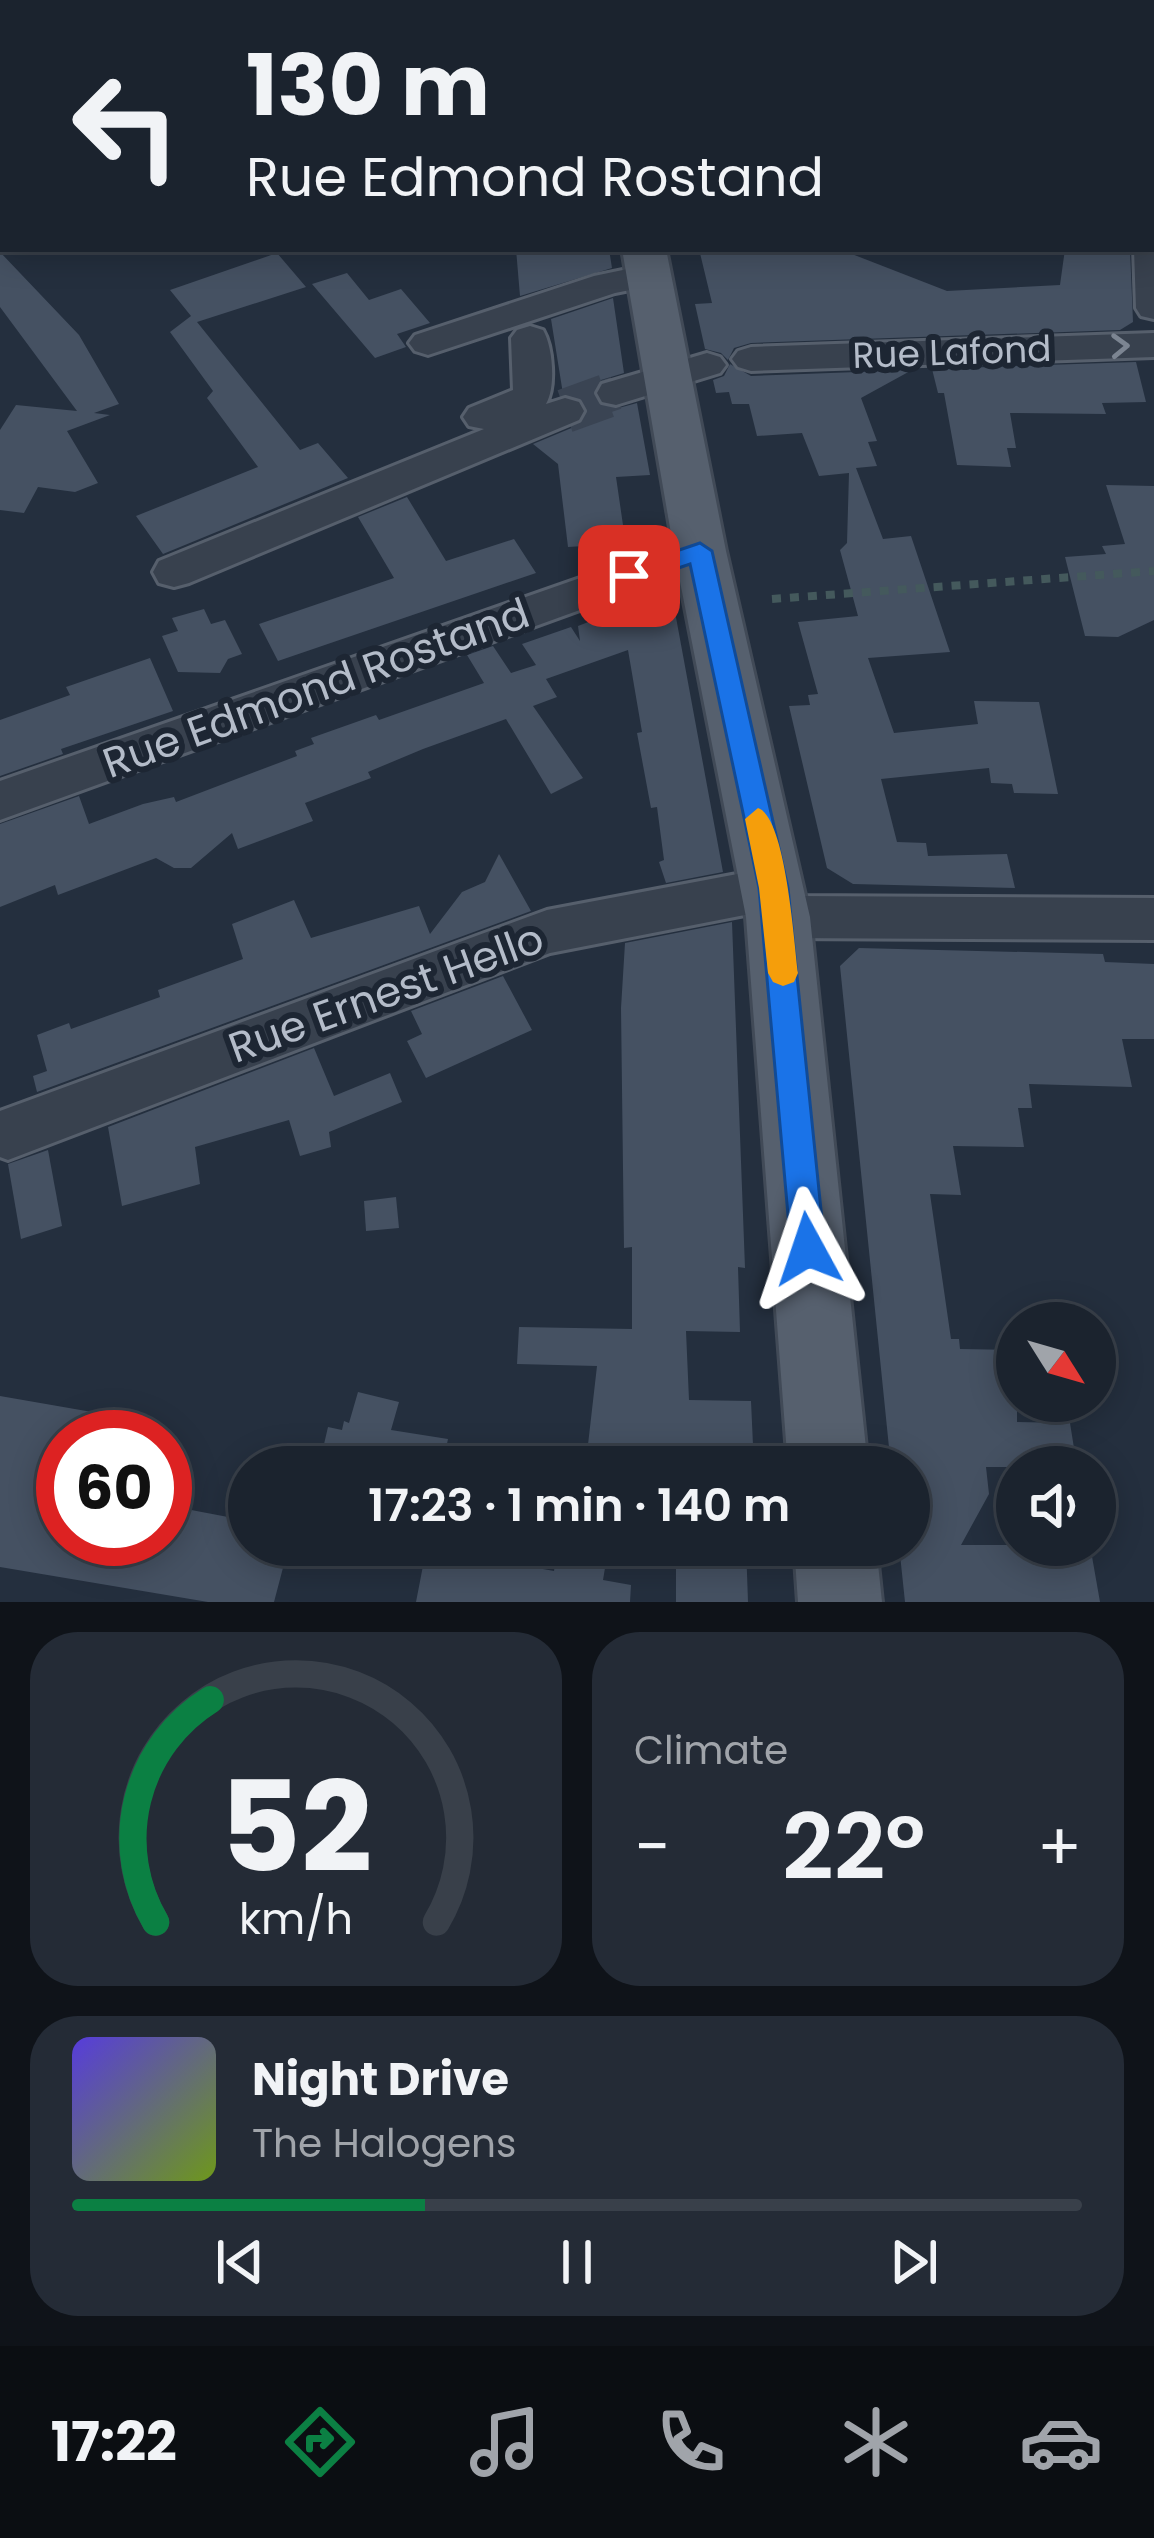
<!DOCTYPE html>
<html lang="en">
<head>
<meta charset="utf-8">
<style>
	:root { --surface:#1b232e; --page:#242b36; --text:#f1f3f6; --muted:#a0a4aa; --line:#39404a; --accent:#0b8043 }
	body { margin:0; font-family:Poppins,sans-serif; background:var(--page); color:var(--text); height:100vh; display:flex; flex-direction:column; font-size:45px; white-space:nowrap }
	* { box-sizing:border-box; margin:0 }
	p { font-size:39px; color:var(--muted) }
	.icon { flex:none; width:66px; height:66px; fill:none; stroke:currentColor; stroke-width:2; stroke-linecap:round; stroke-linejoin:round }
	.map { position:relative; height:1602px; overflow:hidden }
	.details { display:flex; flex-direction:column; gap:30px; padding:30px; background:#0f1319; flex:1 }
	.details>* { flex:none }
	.banner { position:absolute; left:0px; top:0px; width:1155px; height:252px; box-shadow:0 6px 30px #0003,0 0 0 3px var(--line); background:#1b232e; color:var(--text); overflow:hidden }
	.needle { width:78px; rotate:127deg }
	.tools { position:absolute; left:996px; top:1302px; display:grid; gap:24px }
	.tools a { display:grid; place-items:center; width:120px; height:120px; border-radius:50%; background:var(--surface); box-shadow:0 6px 30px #0003,0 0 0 3px var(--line); font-size:60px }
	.speed { position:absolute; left:36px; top:1410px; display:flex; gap:24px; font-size:60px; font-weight:700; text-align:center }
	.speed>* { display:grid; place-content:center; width:156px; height:156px; border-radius:50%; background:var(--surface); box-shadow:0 6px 30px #0003,0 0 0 3px var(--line); line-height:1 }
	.speed .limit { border:18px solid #d22; background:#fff; color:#111 }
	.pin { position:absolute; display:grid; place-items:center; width:102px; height:102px; color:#fff; margin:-51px; border-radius:24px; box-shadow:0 6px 18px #0006 }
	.me { position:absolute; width:132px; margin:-66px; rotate:355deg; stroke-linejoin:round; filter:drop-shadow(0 0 9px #0008) }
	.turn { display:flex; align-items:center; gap:42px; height:252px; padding:0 48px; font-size:54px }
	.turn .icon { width:156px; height:156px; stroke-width:2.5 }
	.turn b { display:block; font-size:84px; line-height:102px }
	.big { font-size:90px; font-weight:600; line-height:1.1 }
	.details .widget { flex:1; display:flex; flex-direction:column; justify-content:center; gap:18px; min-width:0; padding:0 42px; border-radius:48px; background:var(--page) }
	.details .dial { align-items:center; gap:0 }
	.dial svg { height:312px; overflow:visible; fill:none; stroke:var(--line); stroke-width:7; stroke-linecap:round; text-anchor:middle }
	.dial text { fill:var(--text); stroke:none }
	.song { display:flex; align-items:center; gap:36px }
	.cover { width:144px; height:144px; border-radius:18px; background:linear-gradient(135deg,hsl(250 70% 55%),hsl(80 70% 35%)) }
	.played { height:12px; border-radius:6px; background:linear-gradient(90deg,var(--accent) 35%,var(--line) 35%) }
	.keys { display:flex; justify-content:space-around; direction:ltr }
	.heat { display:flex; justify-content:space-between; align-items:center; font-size:66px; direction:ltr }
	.details .tiles { flex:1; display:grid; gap:30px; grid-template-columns:1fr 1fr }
	.widget:last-child { grid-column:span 2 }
	.trip { position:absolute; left:228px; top:1446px; width:702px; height:120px; border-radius:60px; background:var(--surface); box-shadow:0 6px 30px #0003,0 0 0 3px var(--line); font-weight:600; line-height:120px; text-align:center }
	.dock { display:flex; height:192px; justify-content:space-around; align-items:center; background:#0b0e12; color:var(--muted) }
	.dock .icon { width:84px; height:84px }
	.dock .selected { color:var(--accent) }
	.dock b { font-size:54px; color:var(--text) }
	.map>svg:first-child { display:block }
	.building { fill:#455162 }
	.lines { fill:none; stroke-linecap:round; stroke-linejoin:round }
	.minor-tunnel-far1 { stroke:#3a4453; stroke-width:33; stroke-dasharray:33 16; stroke-linecap:butt }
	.minor-tunnel { stroke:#3a4453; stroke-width:44; stroke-dasharray:44 22; stroke-linecap:butt }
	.minor-casing { stroke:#565f6c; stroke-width:6 }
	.major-casing { stroke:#414a57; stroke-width:6 }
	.path { stroke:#44595c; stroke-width:8; stroke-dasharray:9 9; stroke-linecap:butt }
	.minor { fill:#38414e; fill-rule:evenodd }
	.major { fill:#56606e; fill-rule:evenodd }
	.oneway { stroke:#7c8592 }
	.route { fill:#1a73e8; stroke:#114b97; stroke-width:3 }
	.slow { fill:#f59e0b }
	.labels { text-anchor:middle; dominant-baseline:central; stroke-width:12; stroke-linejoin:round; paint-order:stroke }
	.far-street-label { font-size:36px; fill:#b4bcc9; stroke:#1d2633 }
	.street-label { font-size:42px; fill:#b4bcc9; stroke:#1d2633 }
</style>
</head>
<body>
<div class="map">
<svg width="1154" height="1602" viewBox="0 0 1154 1602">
	<rect width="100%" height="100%" fill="#242f3e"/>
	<g class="building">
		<polygon points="516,249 609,249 612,268 520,296"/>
		<polygon points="699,249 839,249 947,291 1060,285 1065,249 1130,249 1133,322 1120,330 751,343 734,348 728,360 721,353 705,349 695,304 712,303"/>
		<polygon points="0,252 79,335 119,404 94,413 110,415 67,431 98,483 75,492 38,487 24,513 0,510 0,430 16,405 77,411 0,307"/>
		<polygon points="277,253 306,287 197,322 300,450 318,443 348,478 163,554 136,516 258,467 207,398 213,391 170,332 191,316 170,290"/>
		<polygon points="347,273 369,300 401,289 430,323 397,334 406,347 375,358 312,284"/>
		<polygon points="613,298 624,373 601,380 593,395 601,406 615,409 637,403 650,475 616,477 623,525 615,526 617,544 568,547 558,464 533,444 581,424 588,409 580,398 563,394 551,319"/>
		<polygon points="1136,362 1146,402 1102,403 1106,414 1010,413 1016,448 1007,448 1011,467 957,465 944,393 938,393 932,369"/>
		<polygon points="730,364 751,376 912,370 861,398 877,441 868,442 877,466 856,468 883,539 911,536 950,652 868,658 894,733 978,724 974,701 1039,702 1058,794 1014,793 1012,784 991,783 989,768 881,779 897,842 926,843 928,856 1007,854 1015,888 853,884 827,868 789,706 810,705 808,695 818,694 798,622 858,616 840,550 847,543 849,473 819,476 802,433 757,436 749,404 732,404 729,392 716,393 713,380 724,376"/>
		<polygon points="1106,485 1154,486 1154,620 1118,637 1085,636 1065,557 1106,554 1102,546 1125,544"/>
		<polygon points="407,497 446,561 514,539 536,573 278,661 259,624 394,578 358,517"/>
		<polygon points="645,600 675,612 723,872 666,883 659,862 664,860 657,807 651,808 637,733 642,732 628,650 546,679 557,697 533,706 583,778 551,794 506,719 423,749 368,772 371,778 305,803 313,821 238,849 232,833 191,868 174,868 156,858 58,895 55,885 0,907 0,824 79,796 89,824 143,804 174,797 176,802 297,756 295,751 314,744 311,738 376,715 379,720 484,683 467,655 493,646 511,673 536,665 522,644 571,627 580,641 578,626"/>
		<polygon points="204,609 211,624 225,620 242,654 228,659 220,673 178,672 162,636 178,631 172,618"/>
		<polygon points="150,658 173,711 61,749 63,754 0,776 0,720 70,695 66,687"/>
		<polygon points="499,854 531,911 37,1092 33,1076 47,1071 37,1035 69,1023 71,1029 160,997 158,990 243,959 232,924 294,900 311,938 419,906 430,934 462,892 485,882"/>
		<polygon points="732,922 745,1268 738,1267 740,1332 686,1331 689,1400 751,1401 754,1467 616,1467 586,1462 597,1366 517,1364 519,1327 632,1329 632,1247 624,1248 621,1008 625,943"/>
		<polygon points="859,948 1103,954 1105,962 1154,964 1154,1039 1122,1039 1132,1087 1029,1084 1032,1108 1018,1108 1024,1147 953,1146 961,1195 930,1194 951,1339 959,1339 960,1349 1017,1350 1017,1422 1070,1423 1077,1467 986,1467 989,1494 961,1545 1090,1545 1100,1602 905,1602 899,1545 909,1545 909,1467 891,1467 840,966"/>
		<polygon points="503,976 532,1030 426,1078 407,1041 422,1034 411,1011"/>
		<polygon points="314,1048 334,1096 390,1073 402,1102 329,1132 331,1147 300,1156 289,1120 195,1147 200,1184 122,1206 108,1127"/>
		<polygon points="48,1150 62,1226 21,1239 8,1164"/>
		<polygon points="396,1197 399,1228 366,1231 364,1201"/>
		<polygon points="358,1392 399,1402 391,1430 448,1439 442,1467 332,1467 334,1460 321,1457 328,1427 342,1430 344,1421 349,1423"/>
		<polygon points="0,1396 138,1420 136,1437 63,1437 63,1539 165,1539 165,1505 249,1521 249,1545 289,1545 274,1602 208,1602 0,1567"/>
		<polygon points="427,1545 473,1545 471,1556 554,1571 557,1552 606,1562 603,1580 631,1585 630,1602 416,1602"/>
		<polygon points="676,1545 746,1545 748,1602 676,1602"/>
	</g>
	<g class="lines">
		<polyline class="minor-tunnel-far1" points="604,397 616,393"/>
		<polyline class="minor-tunnel" points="565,411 612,394"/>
		<g class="minor-casing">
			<g id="minor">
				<polygon points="110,0 152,0 154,3 112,3"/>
				<polygon points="479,0 515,0 477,3"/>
				<polygon points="1126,0 1154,0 1152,8 1152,3"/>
				<polygon points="0,100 3,101 3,123 0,122"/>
				<polygon points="3,191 3,211 0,212 0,192"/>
				<polygon points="1152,238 1154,239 1154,319 1141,316 1136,308 1134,249 1152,249"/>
				<polygon points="647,265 660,268 665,276 660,284 615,293 428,355 415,351 409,343 415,335 594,276"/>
				<path d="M530,326L543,330C553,347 556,387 546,404L565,398L579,402L584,411L579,420L189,583L174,587L159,583L153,572L159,561L484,429L469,426L463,417L469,408L513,390L511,338L517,330Z"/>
				<polygon points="1154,333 1154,357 751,371 738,367 732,359 738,351 751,347"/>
				<polygon points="707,353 720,357 726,365 720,373 616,405 602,402 597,393 602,384"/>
				<polygon points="700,536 715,541 721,551 715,561 0,820 0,781"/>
				<polygon points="774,867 792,873 799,888 795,896 1154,898 1154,940 778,938 760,932 755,913 550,953 8,1160 0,1157 0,1111 8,1108 547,910"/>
			</g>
		</g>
		<g class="major-casing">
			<g id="major">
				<rect x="618" y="0" width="36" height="3"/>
				<polygon points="622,249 666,249 726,551 810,917 868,1467 788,1467 746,917 674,551"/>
				<polygon points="794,1545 876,1545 882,1602 798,1602"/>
			</g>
		</g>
		<polyline class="path" points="772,599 1154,571"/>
		<use href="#minor" class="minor"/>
		<use href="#major" class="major"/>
	</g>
	<defs><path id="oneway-chevron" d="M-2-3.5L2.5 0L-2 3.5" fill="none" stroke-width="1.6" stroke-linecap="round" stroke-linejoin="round" transform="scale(3)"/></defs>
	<use class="oneway" href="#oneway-chevron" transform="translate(1120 346) rotate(-2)"/>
	<polygon class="route" points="700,543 712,551 788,888 825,1249 820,1260 808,1265 796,1260 791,1249 759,888 690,564 629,585 617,576 620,570"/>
	<path class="slow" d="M758,808C786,817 794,943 798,973L794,982L783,986L773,982L768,973L759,888L745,819Z"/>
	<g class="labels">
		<g class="far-street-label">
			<text transform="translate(952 352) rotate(-2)">Rue Lafond</text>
		</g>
		<g class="street-label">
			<text transform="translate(316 688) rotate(-20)">Rue Edmond Rostand</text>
			<text transform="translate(386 993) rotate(-20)">Rue Ernest Hello</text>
		</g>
	</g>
</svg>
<div class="tools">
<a><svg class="needle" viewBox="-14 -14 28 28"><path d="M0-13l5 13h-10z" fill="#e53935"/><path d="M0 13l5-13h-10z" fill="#a0a4aa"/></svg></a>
<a><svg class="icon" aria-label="sound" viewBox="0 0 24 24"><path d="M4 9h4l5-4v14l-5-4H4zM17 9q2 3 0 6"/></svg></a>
</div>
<div class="speed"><div class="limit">60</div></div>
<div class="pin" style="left:629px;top:576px;background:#d93025"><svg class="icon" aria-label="arrive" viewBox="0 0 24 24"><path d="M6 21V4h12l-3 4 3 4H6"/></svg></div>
<svg class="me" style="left:808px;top:1249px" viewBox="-20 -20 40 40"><path d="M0-17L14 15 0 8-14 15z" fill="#1a73e8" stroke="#fff" stroke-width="4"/></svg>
<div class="trip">17:23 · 1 min · 140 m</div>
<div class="banner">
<div class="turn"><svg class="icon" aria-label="left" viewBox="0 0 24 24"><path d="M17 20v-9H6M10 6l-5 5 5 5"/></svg><div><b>130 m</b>Rue Edmond Rostand</div></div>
</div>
</div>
<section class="details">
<div class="tiles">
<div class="widget dial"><svg viewBox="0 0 100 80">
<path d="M14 69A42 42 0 1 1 86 69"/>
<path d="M14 69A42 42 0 0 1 28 12" stroke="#0b8043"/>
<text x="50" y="56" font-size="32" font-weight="700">52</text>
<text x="50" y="72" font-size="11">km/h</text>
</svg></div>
<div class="widget"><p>Climate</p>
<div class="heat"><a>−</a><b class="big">22°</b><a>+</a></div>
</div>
<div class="widget">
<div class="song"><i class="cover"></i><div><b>Night Drive</b><p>The Halogens</p></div></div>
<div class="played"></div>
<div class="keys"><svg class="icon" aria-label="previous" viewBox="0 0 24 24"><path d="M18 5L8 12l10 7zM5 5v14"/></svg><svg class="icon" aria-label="pause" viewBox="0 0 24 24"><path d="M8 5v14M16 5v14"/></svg><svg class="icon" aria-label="next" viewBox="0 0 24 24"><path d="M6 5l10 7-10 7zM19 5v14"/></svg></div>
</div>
</div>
</section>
<nav class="dock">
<b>17:22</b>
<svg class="icon selected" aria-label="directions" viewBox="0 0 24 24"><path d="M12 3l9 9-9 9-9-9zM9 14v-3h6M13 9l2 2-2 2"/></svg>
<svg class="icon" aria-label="music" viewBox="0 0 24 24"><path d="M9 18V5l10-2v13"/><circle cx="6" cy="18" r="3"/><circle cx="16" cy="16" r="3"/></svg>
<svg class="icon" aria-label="phone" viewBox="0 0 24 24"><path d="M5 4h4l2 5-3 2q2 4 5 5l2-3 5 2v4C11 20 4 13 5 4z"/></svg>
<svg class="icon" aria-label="climate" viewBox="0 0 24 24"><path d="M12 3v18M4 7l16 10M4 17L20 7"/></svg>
<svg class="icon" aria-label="car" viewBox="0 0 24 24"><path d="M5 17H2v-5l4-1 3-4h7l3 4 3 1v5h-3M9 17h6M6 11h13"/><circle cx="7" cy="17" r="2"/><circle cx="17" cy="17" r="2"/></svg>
</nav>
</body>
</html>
